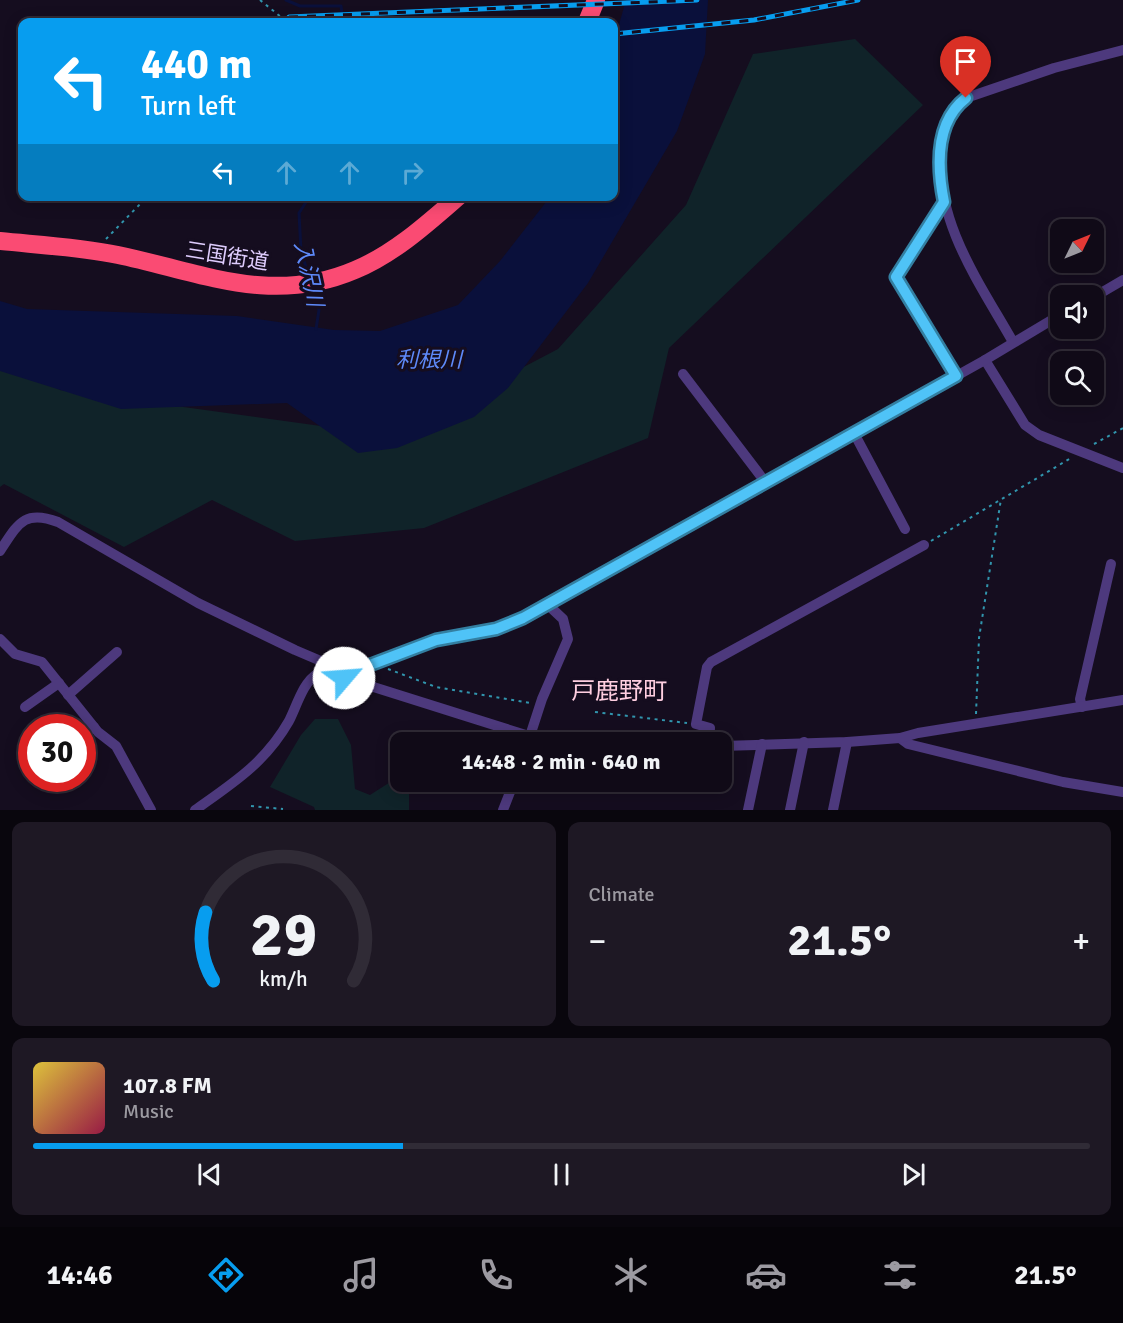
<!DOCTYPE html>
<html lang="en">
<head>
<meta charset="utf-8">
<style>
	:root { --surface:#100a17; --page:#1e1824; --text:#f1f3f6; --muted:#9c9aa1; --line:#302b36; --accent:#079def }
	body { margin:0; font-family:Signika,"Noto Sans JP",sans-serif; background:var(--page); color:var(--text); height:100vh; display:flex; flex-direction:column; font-size:22px; white-space:nowrap }
	* { box-sizing:border-box; margin:0 }
	p { font-size:20px; color:var(--muted) }
	.icon { flex:none; width:33px; height:33px; fill:none; stroke:currentColor; stroke-width:2; stroke-linecap:round; stroke-linejoin:round }
	.map { position:relative; height:810px; overflow:hidden }
	.drawer { display:flex; flex-direction:column; gap:12px; padding:12px; background:#09060d; flex:1 }
	.drawer>* { flex:none }
	.guide { position:absolute; left:18px; top:18px; width:600px; height:183px; border-radius:12px; box-shadow:0 3px 15px #0003,0 0 0 2px var(--line); background:#079def; color:#fff; overflow:hidden }
	.needle { width:39px; rotate:47deg }
	.tools { position:absolute; left:1050px; top:219px; display:grid; gap:12px }
	.tools a { display:grid; place-items:center; width:54px; height:54px; border-radius:12px; background:var(--surface); box-shadow:0 3px 15px #0003,0 0 0 2px var(--line); font-size:30px }
	.speed { position:absolute; left:18px; top:714px; display:flex; gap:12px; font-size:30px; font-weight:700; text-align:center }
	.speed>* { display:grid; place-content:center; width:78px; height:78px; border-radius:50%; background:var(--surface); box-shadow:0 3px 15px #0003,0 0 0 2px var(--line); line-height:1 }
	.speed .limit { border:9px solid #d22; background:#fff; color:#111 }
	.pin { position:absolute; display:grid; place-items:center; width:51px; height:51px; color:#fff; margin:-62px -26px; border-radius:50% 50% 50% 0; rotate:-45deg; box-shadow:0 0 6px #0007 }
	.pin .icon { rotate:45deg }
	.me { position:absolute; width:66px; margin:-33px; rotate:63deg; stroke-linejoin:round; filter:drop-shadow(0 0 4px #0008) }
	.turn { display:flex; align-items:center; gap:21px; height:126px; padding:0 24px; font-size:27px }
	.turn .icon { width:78px; height:78px; stroke-width:2.5 }
	.turn b { display:block; font-size:42px; line-height:51px }
	.lanes { display:flex; align-items:center; height:57px; padding:0 24px; background:#0003; justify-content:center; gap:30px; direction:ltr }
	.lanes .off { opacity:.35 }
	.big { font-size:45px; font-weight:700; line-height:1.1 }
	.drawer .card { flex:1; display:flex; flex-direction:column; justify-content:center; gap:9px; min-width:0; padding:0 21px; border-radius:12px; background:var(--page) }
	.drawer .dial { align-items:center; gap:0 }
	.dial svg { height:156px; overflow:visible; fill:none; stroke:var(--line); stroke-width:7; stroke-linecap:round; text-anchor:middle }
	.dial text { fill:var(--text); stroke:none }
	.song { display:flex; align-items:center; gap:18px }
	.cover { width:72px; height:72px; border-radius:9px; background:linear-gradient(135deg,hsl(50 70% 55%),hsl(340 70% 35%)) }
	.played { height:6px; border-radius:3px; background:linear-gradient(90deg,var(--accent) 35%,var(--line) 35%) }
	.keys { display:flex; justify-content:space-around; direction:ltr }
	.heat { display:flex; justify-content:space-between; align-items:center; font-size:33px; direction:ltr }
	.drawer .tiles { flex:1; display:grid; gap:12px; grid-template-columns:1fr 1fr }
	.card:last-child { grid-column:span 2 }
	.trip { position:absolute; left:390px; top:732px; width:342px; height:60px; border-radius:12px; background:var(--surface); box-shadow:0 3px 15px #0003,0 0 0 2px var(--line); font-weight:700; line-height:60px; text-align:center }
	.menu { display:flex; height:96px; justify-content:space-around; align-items:center; background:#060409; color:var(--muted) }
	.menu .icon { width:42px; height:42px }
	.menu .selected { color:var(--accent) }
	.menu b { font-size:27px; color:var(--text) }
	.map>svg:first-child { display:block }
	.green { fill:#102329 }
	.water { fill:#0a103b }
	.lines { fill:none; stroke-linecap:round; stroke-linejoin:round }
	.stream { stroke:#0a103b; stroke-width:3 }
	.path { stroke:#3195ad; stroke-width:2; stroke-dasharray:3 4.5; stroke-linecap:butt }
	.street { stroke:#4d397d; stroke-width:10 }
	.highway { stroke:#fa4b73; stroke-width:18 }
	.rail-casing { stroke:#079def; stroke-width:5 }
	.rail { stroke:#150d1f; stroke-width:3; stroke-dasharray:9; stroke-linecap:butt }
	.route-casing { stroke:#337fa1; stroke-width:15 }
	.route { stroke:#4fc3f7; stroke-width:10 }
	.labels { text-anchor:middle; dominant-baseline:central; stroke-width:6; stroke-linejoin:round; paint-order:stroke }
	.street-label { font-size:21px; fill:#deccfd; stroke:#150d1f }
	.water-label { font-size:22px; font-style:italic; fill:#5e8afa; stroke:#150d1f }
	.quarter-label { font-size:24px; fill:#fecee0; stroke:#150d1f }
</style>
</head>
<body>
<div class="map">
<svg width="1123" height="810" viewBox="0 0 1123 810">
	<rect width="100%" height="100%" fill="#150d1f"/>
	<g class="green">
		<polygon points="855,39 923,105 669,348 648,438 424,528 295,541 212,500 124,547 4,484 0,487 0,354 60,390 393,436 558,349 686,205 753,54"/>
		<polygon points="315,719 338,719 351,745 355,789 370,795 395,779 409,792 409,810 315,810 314,807 270,787 301,735"/>
	</g>
	<polygon class="water" points="626,0 708,0 705,54 677,131 588,283 508,388 474,417 397,448 358,453 287,403 121,409 0,371 0,301 27,309 237,316 334,330 380,331 458,305 500,261 550,197 614,196 614,42"/>
	<g class="lines">
		<g class="stream">
			<polyline points="286,0 300,6 341,6 343,22"/>
			<polyline points="309,277 301,251 299,213 310,196"/>
			<polyline points="313,289 319,310 316,329"/>
		</g>
		<g class="path">
			<polyline points="260,0 281,17 283,22"/>
			<polyline points="106,239 148,196"/>
			<polyline points="1094,444 1123,428"/>
			<polyline points="931,541 1071,458"/>
			<polyline points="388,669 436,687 531,703"/>
			<polyline points="595,712 687,723"/>
			<polyline points="976,714 979,638 1001,499"/>
			<polyline points="251,806 283,809"/>
		</g>
		<g class="street">
			<polyline points="944,202 896,277 956,377"/>
			<polyline points="1094,297 1123,280"/>
			<path d="M1013,342C979,282 935,222 941,150C943,128 948,112 966,98L1054,68L1123,50"/>
			<polyline points="985,360 1025,425 1039,435 1123,468"/>
			<polyline points="683,374 766,483"/>
			<polyline points="854,433 905,529"/>
			<path d="M0,551C18,524 24,509 58,522L198,603L295,650L349,673L436,640L480,633L496,629L523,618L985,360L1060,315"/>
			<polyline points="0,639 15,654 42,662 98,732 116,746 151,810"/>
			<polyline points="68,695 117,652"/>
			<polyline points="25,707 59,683"/>
			<polyline points="1082,707 1080,699 1111,564"/>
			<polyline points="82,736 94,727"/>
			<polyline points="900,738 908,744 1063,782 1123,792"/>
			<polyline points="528,742 542,699 568,639 563,619 547,604"/>
			<polyline points="709,742 710,728 696,724 707,667 711,662 924,545"/>
			<polyline points="722,746 847,742 900,738 918,733 1123,700"/>
			<path d="M195,810C233,783 265,763 289,721C296,708 303,682 317,674C324,671 337,677 344,678L349,673L364,684L548,742"/>
			<polyline points="503,810 514,782"/>
			<polyline points="748,810 762,744"/>
			<polyline points="790,810 804,742"/>
			<polyline points="833,810 847,742"/>
		</g>
		<g class="highway">
			<polyline points="587,22 596,0"/>
			<path d="M0,241C40,245 79,247 118,255C200,272 271,306 355,270C394,254 428,223 459,196"/>
		</g>
		<g class="rail-casing">
			<g id="rail">
				<polyline points="289,17 697,0"/>
				<polyline points="614,34 754,20 858,0"/>
			</g>
		</g>
		<use href="#rail" class="rail"/>
	</g>
	<g class="lines">
		<g class="route-casing">
			<path id="route" d="M344,678L349,673L436,640L496,629L523,618L956,376L896,277L944,202C937,167 935,122 966,98"/>
		</g>
		<use href="#route" class="route"/>
	</g>
	<g class="labels">
		<g class="street-label">
			<text transform="translate(227 256) rotate(9)">三国街道</text>
		</g>
		<g class="water-label">
			<text transform="translate(309 274) rotate(78)">入沢川</text>
			<text x="429" y="359">利根川</text>
		</g>
		<g class="quarter-label">
			<text x="619" y="691">戸鹿野町</text>
		</g>
	</g>
</svg>
<div class="tools">
<a><svg class="needle" viewBox="-14 -14 28 28"><path d="M0-13l5 13h-10z" fill="#e53935"/><path d="M0 13l5-13h-10z" fill="#9c9aa1"/></svg></a>
<a><svg class="icon" aria-label="sound" viewBox="0 0 24 24"><path d="M4 9h4l5-4v14l-5-4H4zM17 9q2 3 0 6"/></svg></a>
<a><svg class="icon" aria-label="search" viewBox="0 0 24 24"><circle cx="10" cy="10" r="6"/><path d="M15 15l6 6"/></svg></a>
</div>
<div class="speed"><div class="limit">30</div></div>
<div class="pin" style="left:966px;top:98px;background:#d93025"><svg class="icon" aria-label="arrive" viewBox="0 0 24 24"><path d="M6 21V4h12l-3 4 3 4H6"/></svg></div>
<svg class="me" style="left:344px;top:678px" viewBox="-20 -20 40 40"><circle r="19" fill="#fff"/><path d="M0-13L10 11 0 6-10 11z" fill="#4fc3f7"/></svg>
<div class="trip">14:48 · 2 min · 640 m</div>
<div class="guide">
<div class="turn"><svg class="icon" aria-label="left" viewBox="0 0 24 24"><path d="M17 20v-9H6M10 6l-5 5 5 5"/></svg><div><b>440 m</b>Turn left</div></div>
<div class="lanes"><svg class="icon" aria-label="left" viewBox="0 0 24 24"><path d="M17 20v-9H6M10 6l-5 5 5 5"/></svg><svg class="icon off" aria-label="ahead" viewBox="0 0 24 24"><path d="M12 20V5M6 11l6-6 6 6"/></svg><svg class="icon off" aria-label="ahead" viewBox="0 0 24 24"><path d="M12 20V5M6 11l6-6 6 6"/></svg><svg class="icon off" aria-label="right" viewBox="0 0 24 24"><path d="M7 20v-9h11M14 6l5 5-5 5"/></svg></div>
</div>
</div>
<section class="drawer">
<div class="tiles">
<div class="card dial"><svg viewBox="0 0 100 80">
<path d="M14 69A42 42 0 1 1 86 69"/>
<path d="M14 69A42 42 0 0 1 10 34" stroke="#079def"/>
<text x="50" y="56" font-size="32" font-weight="700">29</text>
<text x="50" y="72" font-size="11">km/h</text>
</svg></div>
<div class="card"><p>Climate</p>
<div class="heat"><a>−</a><b class="big">21.5°</b><a>+</a></div>
</div>
<div class="card">
<div class="song"><i class="cover"></i><div><b>107.8 FM</b><p>Music</p></div></div>
<div class="played"></div>
<div class="keys"><svg class="icon" aria-label="previous" viewBox="0 0 24 24"><path d="M18 5L8 12l10 7zM5 5v14"/></svg><svg class="icon" aria-label="pause" viewBox="0 0 24 24"><path d="M8 5v14M16 5v14"/></svg><svg class="icon" aria-label="next" viewBox="0 0 24 24"><path d="M6 5l10 7-10 7zM19 5v14"/></svg></div>
</div>
</div>
</section>
<nav class="menu">
<b>14:46</b>
<svg class="icon selected" aria-label="directions" viewBox="0 0 24 24"><path d="M12 3l9 9-9 9-9-9zM9 14v-3h6M13 9l2 2-2 2"/></svg>
<svg class="icon" aria-label="music" viewBox="0 0 24 24"><path d="M9 18V5l10-2v13"/><circle cx="6" cy="18" r="3"/><circle cx="16" cy="16" r="3"/></svg>
<svg class="icon" aria-label="phone" viewBox="0 0 24 24"><path d="M5 4h4l2 5-3 2q2 4 5 5l2-3 5 2v4C11 20 4 13 5 4z"/></svg>
<svg class="icon" aria-label="climate" viewBox="0 0 24 24"><path d="M12 3v18M4 7l16 10M4 17L20 7"/></svg>
<svg class="icon" aria-label="car" viewBox="0 0 24 24"><path d="M5 17H2v-5l4-1 3-4h7l3 4 3 1v5h-3M9 17h6M6 11h13"/><circle cx="7" cy="17" r="2"/><circle cx="17" cy="17" r="2"/></svg>
<svg class="icon" aria-label="filters" viewBox="0 0 24 24"><path d="M4 7h16M4 17h16"/><circle cx="9" cy="7" r="2"/><circle cx="15" cy="17" r="2"/></svg>
<b>21.5°</b>
</nav>
</body>
</html>
